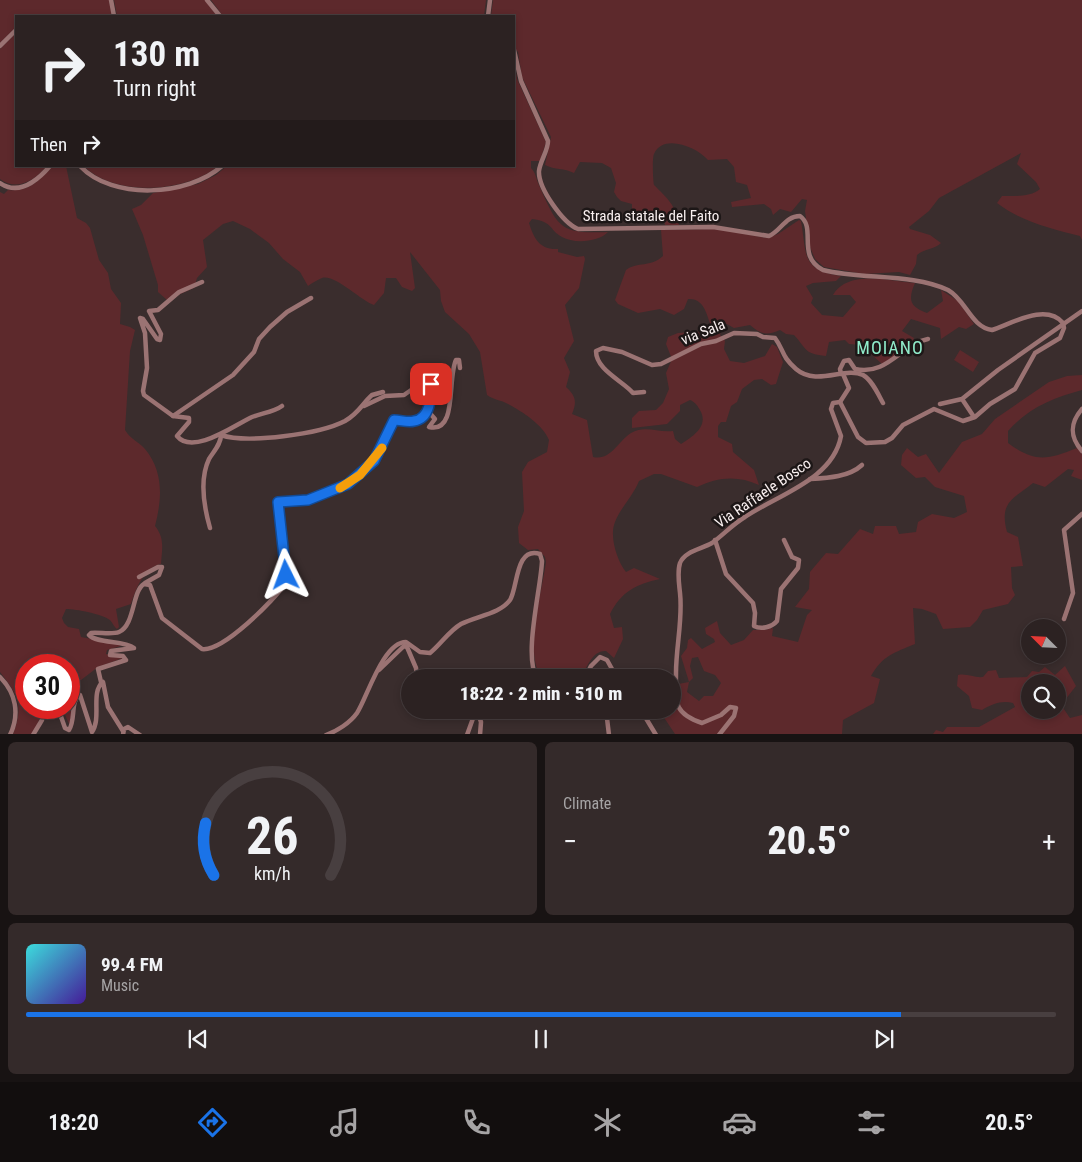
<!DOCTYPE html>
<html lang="en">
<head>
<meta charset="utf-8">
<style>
	:root { --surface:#2c2222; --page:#342a2a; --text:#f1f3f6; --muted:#a6a4a5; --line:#483f40; --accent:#1a73e8 }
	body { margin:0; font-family:"Roboto Condensed",sans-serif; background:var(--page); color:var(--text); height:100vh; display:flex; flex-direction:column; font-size:19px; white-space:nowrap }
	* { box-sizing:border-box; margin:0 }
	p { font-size:16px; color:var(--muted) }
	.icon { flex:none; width:28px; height:28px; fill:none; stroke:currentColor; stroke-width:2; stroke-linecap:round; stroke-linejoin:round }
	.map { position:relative; height:734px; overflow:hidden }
	.panel { display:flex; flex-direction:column; gap:8px; padding:8px; background:#181313; flex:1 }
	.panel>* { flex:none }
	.hud { position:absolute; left:15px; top:15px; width:500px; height:152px; border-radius:0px; box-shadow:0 2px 8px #0003,0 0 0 1px var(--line); background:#2c2222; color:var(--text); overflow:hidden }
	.needle { width:32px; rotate:294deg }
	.controls { position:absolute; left:1021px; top:619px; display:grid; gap:10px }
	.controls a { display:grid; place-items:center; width:45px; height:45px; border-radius:50%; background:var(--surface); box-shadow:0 2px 8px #0003,0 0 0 1px var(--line); font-size:25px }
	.speed { position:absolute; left:15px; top:654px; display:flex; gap:10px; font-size:25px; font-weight:700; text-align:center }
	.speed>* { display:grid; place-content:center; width:65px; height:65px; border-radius:50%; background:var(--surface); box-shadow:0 2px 8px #0003,0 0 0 1px var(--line); line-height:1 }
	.speed .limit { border:8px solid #d22; background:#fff; color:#111 }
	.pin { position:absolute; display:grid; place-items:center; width:42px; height:42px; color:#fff; margin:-21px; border-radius:10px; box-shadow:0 2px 8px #0006 }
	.me { position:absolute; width:55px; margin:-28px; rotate:357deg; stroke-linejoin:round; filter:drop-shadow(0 0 4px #0008) }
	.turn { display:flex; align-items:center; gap:18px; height:105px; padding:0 15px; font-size:22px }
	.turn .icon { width:65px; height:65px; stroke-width:2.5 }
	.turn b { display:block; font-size:35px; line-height:42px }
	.then { display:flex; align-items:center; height:48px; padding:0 15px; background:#0003; gap:10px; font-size:19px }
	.big { font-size:38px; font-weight:800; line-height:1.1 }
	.panel .card { flex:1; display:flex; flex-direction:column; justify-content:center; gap:8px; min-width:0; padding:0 18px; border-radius:8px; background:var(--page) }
	.panel .dial { align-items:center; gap:0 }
	.dial svg { height:130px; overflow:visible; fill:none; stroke:var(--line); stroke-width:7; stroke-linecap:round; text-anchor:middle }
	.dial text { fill:var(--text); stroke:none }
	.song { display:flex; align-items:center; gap:15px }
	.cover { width:60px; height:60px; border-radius:8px; background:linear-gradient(135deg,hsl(180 70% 55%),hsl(260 70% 35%)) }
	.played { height:5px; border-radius:2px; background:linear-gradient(90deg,var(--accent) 85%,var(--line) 85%) }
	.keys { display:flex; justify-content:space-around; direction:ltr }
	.heat { display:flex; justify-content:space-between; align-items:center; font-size:28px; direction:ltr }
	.panel .tiles { flex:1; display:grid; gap:8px; grid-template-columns:1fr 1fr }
	.card:last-child { grid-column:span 2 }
	.trip { position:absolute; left:401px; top:669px; width:280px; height:50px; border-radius:25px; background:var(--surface); box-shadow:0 2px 8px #0003,0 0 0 1px var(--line); font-weight:800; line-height:50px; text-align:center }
	.tab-bar { display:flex; height:80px; justify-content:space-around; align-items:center; background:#120e0e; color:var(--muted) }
	.tab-bar .icon { width:35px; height:35px }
	.tab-bar .on { color:var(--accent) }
	.tab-bar b { font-size:22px; color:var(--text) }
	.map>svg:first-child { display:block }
	.green { fill:#5d292c; fill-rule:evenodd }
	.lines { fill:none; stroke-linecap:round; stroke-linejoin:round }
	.minor { stroke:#9b7373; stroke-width:4.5 }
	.route-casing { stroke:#114b97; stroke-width:12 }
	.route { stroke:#1a73e8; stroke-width:9 }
	.slow { stroke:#f59e0b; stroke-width:9 }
	.labels { text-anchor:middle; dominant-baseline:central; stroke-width:5; stroke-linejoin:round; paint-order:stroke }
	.street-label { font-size:15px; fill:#f9f0f0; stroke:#1d1717 }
	.quarter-label { font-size:18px; letter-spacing:1px; fill:#90ebca; stroke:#1d1717 }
</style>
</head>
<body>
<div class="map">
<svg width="1082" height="735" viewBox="0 0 1082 735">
	<rect width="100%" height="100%" fill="#3a2d2d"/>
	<g class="green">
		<polygon points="0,0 109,0 112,16 16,16 16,27 0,43"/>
		<polygon points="114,0 205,0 217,16 117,16"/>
		<polygon points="211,0 486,0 484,16 223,16"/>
		<path d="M493,0H1082V240L1080,236C1052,229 1020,221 997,203L1002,196C1015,196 1031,197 1040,189L1036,182L1017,164L1021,153L939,198L929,211L909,227L910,229L930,235L941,243C934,250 925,248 917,255L916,264L910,275L899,272L864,274L824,267L815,259L810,247L805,211L807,200L802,199L791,212L780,209L773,215L771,209L764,204L732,207L731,202L751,198L747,185L736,182L734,167L727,159L708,160C697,147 663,133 654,154C652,158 653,181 654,185C667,198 676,205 679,225H665L663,215L647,213L642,217L632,214V204L621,201L617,197L614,192L616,183L611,168L602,163L580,162L574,173C564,168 555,170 545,165L551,137L522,77L518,52L514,47V16H491Z"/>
		<path d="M16,33V166H47C35,180 17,192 0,179V49Z"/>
		<path d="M514,61L517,79L546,142L540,161H531V168C536,173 536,179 539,185C558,229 561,234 608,232C599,242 574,244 562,237C548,229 554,222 532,219L529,223C534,239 540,250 558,249V252L577,257L584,256L585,259L579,288L565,305L574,341L564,358L570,372L566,387C576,396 577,402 572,414L587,420L593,457C611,461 618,441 631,433C645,425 658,433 673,431L675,439L681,444C692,437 708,427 701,412C698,406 695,402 690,400L680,405V411L667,424L632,428V418L639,411L656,410L663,403L669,389L666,373L672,359L666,344L668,337L678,333L706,331L710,323C706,312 703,298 688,299L684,309L674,315L660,309L638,313L618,304L615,300L626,270C638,261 650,268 663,256L661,230L719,229L767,238L778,234L799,220L801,221C807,255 801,270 841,276L836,281L813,283L806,286L813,298L811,303L822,315L843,317L856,302L850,295H833C848,269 890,281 915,283C907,301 911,307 927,313L943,301L941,290L958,301L974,324L966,329L959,327L941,339L940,328L911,319L902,331L914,338L911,346L882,364L861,345L849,344L845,340L829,342L826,356C804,354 807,349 794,335L786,334L780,330C767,336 760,334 750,325L734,328L723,322L720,335L725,341L724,349L730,361L744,363L765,356L772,344L777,347L783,362L776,384L771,385L762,379L754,380L742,389L737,402L731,406L726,422H721L718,426V437L732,444L733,452L754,470L759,485C738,475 717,477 697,487L661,474H654L639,481C633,496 621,507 615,522C609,536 617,561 626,572L634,568L660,579C636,584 621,592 610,614L614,628L622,627L623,639L614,658L606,651C592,650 587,668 581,677H541C524,651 542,592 546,562L545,557L538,549L528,550L519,543L518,527L524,511L522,472L528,462L547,452L549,440C543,425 523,412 508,404C501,400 494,400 487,395L480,352L469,334L445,312L441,301L440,290L410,252L415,288L412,291L402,287L396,278H386L384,293L374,305C361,301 335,274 322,278C317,280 312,283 308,286L300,272L283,259L269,243L250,229L233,221L223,224L203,240L207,267L197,278L194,288L167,300L158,292V285L143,235L132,209L141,205L153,193L198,184L216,175L227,166H514Z"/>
		<path d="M53,166H66L77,218L86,223L90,228L99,260L108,273L111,289L121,303L120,324L130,327L135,330L130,351L125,430C130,439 139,442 145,449C164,472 162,499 155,526C165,538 162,549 161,564C144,567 136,589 131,604L116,609L119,627L117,629C114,627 113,623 110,620C102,614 76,609 66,609L62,618L64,623L68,627L79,629L81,637L118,644L121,646L107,650L106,654L123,658L98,667L81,680L70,681L73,700L70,726L62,708H69V665H26V708H43L36,729L31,734H13C24,705 18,695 0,672V192L4,194L8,190C30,192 39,180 53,166Z"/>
		<path d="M84,166H218C186,193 114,197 84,166Z"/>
		<polygon points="960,350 979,362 973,372 954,360"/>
		<path d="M1082,375V390C1053,398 1028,408 1008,431V443C1035,463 1047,460 1077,448L1082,454V480L1071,476L1074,470L1068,469L1045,487L1033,483C1013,499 999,502 1007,532L1018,537L1023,566L1011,567L1012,588L1015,595L1008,604L983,610L977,620L970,627L943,629L936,614L922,609L913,608L915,644C894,653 883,655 871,676L880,679L874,703L843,720L842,734H675L661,713L663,710H672L673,685L689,682L681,656L687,648L688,640L691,638L702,649L715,642L714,639L706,634L705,628L717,621L720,633L731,645L744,640L753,630H765L773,628L772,636L798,642L807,615L812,610L795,607L809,589L810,572L826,553L838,554L860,529L873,534L875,526H896L899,534L916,532L918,522L932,514L954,518L967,512L964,496L935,487L925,477L916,478L901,465L902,455L907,448L918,457L926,454L939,473L962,442L982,434L995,419L1049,382L1067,376ZM698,657L704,671L715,675L721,683L713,696H704L699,701L687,692L689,682L693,678L690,666L692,658Z"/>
		<path d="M1065,666L1076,686L1061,705L1070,718L1082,715V734H933L936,730L943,732L947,727H979L1015,707L1013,703C1002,700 992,704 982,710L972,708L969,696L957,686L958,675C967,673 974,678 983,677L988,671L996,670L999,678L1027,677L1032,671L1039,672L1045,667L1055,675ZM1030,682H1058V710H1030Z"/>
	</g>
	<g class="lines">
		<g class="minor">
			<polyline points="111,0 114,16"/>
			<polyline points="207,0 220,16"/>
			<polyline points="488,16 490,0"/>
			<polyline points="0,46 16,30"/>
			<path d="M514,50L521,81L548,141C548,151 540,161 539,171C538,188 563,223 578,229L713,227L769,236C781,231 785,216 800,216C817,228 796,256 823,270C862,280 912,273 948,290C966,300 971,327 992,330C1013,323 1046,303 1063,323"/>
			<path d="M80,166C113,201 188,196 222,166"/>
			<path d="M0,183C19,196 38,180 50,166"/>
			<path d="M202,282L179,292L158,310L149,311L161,334L160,340L157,339L143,319L140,318L145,333L147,368L143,391L144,395L173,416L189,418V422L177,436C193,456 236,424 252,417C262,413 274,412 282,406"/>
			<path d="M841,374L840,369L844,361L849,360L855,369C888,376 901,344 928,339"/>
			<path d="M644,392L633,393C623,381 596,370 596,351L603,348L622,352L652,365L661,364L701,344L716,341L734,333L757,334L763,337L775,338C784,350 781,356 796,369C817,387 845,366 863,375C872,380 878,394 883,403"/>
			<polyline points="962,399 974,417"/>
			<polyline points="840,402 849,388 843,374"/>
			<polyline points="940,404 962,399 998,370 1082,311"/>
			<path d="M1082,409C1070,423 1069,436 1082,451"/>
			<path d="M427,410L435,419L429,427C458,434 447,378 456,360H459L460,368"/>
			<polyline points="173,416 233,375 254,352 259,339 270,327 287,312 311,298"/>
			<path d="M810,479C828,478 849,477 862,465"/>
			<path d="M210,528C204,507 199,480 209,459C214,451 221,444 221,435C247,444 320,434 345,421C359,413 362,404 372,395L383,392"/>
			<path d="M715,540L726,574L753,603L755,613L754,626C761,630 772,627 777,621L781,589L798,568L799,560L792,557L784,540"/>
			<polyline points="139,577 158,567 162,567 159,575 145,583"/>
			<polyline points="1064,619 1073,593 1064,530 1082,514"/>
			<polyline points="379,670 404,646 407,647 416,668 417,678"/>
			<path d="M0,677C16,693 20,714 10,735"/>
			<polyline points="585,678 591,666 600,657 607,660 617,678"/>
			<polyline points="590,678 598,672 603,678"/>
			<path d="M101,682L98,669L126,660L123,656L110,655L111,651L134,648C124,640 97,644 89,635L91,633C99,632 112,635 119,632C135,625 132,591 144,584L150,585L162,618L202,649C223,652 274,600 286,583V554L279,502L308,500L348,484L374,461L395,420C401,420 408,423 414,421C430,418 432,396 431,384L424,381L404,395L385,396L364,406"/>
			<path d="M58,708L65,728L69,730C76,720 70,700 80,695L92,732C102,718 90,692 103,682L108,707L123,731"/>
			<polyline points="418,710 419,715 426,717 443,710"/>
			<polyline points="477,710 481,722 480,735"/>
			<polyline points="606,710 609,735"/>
			<polyline points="641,710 656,735"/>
			<polyline points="33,735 42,720 45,708"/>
			<polyline points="123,735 124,729 128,727 140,735"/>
			<path d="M326,735C337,731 350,723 357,713C367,698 383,642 406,642L420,652L430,653C441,644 449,631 461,624C476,616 500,614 510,600C518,588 515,546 540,554L542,561C541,588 523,657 537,678"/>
			<polyline points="467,735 476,710"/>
			<path d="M719,735L734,716L736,708L730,707L721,715L702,723C672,713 676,701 676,673C676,646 683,619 680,593C679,583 677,572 680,563C685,551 702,549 712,543C723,535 733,524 745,517C777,495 833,480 841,436L831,409L833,403L840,402L858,437L866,443L885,442L892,438L903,425L934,409L963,421L975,417L990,404L1015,389L1035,353L1060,338L1064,328L1063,323"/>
		</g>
	</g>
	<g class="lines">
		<g class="route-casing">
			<path id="route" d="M286,575L278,502L308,500L348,484L374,461L394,420C401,420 408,423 414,421C430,419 432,396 431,384"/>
		</g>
		<use href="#route" class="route"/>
		<polyline class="slow" points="340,488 360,475 382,448"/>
	</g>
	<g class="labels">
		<g class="street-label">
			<text x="651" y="216">Strada statale del Faito</text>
			<text transform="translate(703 332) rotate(-22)">via Sala</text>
			<text transform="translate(763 493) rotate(-34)">Via Raffaele Bosco</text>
		</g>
		<g class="quarter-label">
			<text x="890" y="347">MOIANO</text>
		</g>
	</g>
</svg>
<div class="controls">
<a><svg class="needle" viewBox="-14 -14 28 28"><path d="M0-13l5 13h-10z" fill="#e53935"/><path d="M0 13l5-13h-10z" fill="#a6a4a5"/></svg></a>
<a><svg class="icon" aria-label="search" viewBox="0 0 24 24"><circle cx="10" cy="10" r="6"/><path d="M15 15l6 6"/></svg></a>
</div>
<div class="speed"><div class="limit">30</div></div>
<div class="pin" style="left:431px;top:384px;background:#d93025"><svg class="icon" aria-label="arrive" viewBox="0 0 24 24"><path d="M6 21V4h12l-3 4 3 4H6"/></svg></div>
<svg class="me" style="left:286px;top:575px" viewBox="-20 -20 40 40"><path d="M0-17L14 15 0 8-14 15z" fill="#1a73e8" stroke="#fff" stroke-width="4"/></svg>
<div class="trip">18:22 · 2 min · 510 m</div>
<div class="hud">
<div class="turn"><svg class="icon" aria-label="right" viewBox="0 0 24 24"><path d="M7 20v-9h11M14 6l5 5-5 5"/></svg><div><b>130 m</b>Turn right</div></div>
<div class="then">Then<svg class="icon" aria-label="right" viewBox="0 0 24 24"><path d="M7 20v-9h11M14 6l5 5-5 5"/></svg></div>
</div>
</div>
<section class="panel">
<div class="tiles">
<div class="card dial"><svg viewBox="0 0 100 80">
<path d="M14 69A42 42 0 1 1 86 69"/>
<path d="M14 69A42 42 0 0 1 9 37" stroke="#1a73e8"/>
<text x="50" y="56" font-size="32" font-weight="700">26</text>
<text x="50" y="72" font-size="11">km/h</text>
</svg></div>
<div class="card"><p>Climate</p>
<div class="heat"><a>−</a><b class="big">20.5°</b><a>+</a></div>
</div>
<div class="card">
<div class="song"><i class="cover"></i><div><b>99.4 FM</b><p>Music</p></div></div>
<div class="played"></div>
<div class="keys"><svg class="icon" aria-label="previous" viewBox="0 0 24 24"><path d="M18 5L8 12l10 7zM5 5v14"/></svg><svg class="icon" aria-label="pause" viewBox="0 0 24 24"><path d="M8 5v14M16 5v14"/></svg><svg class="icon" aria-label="next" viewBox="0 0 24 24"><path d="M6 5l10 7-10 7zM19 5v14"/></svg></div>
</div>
</div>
</section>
<nav class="tab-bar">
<b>18:20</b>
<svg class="icon on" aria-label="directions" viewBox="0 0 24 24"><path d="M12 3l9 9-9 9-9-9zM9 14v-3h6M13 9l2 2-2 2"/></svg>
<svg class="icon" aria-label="music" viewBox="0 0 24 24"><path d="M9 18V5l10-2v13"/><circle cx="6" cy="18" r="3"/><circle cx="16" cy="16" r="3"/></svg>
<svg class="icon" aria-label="phone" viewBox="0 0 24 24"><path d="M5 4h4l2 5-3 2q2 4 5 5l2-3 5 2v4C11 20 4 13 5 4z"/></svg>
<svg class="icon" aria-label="climate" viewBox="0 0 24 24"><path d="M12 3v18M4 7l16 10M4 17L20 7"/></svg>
<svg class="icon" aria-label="car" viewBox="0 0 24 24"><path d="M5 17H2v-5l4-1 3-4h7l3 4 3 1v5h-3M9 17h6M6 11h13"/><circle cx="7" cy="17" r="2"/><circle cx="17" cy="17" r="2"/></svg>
<svg class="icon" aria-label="filters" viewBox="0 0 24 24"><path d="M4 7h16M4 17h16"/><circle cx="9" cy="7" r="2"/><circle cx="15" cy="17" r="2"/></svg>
<b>20.5°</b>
</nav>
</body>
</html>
